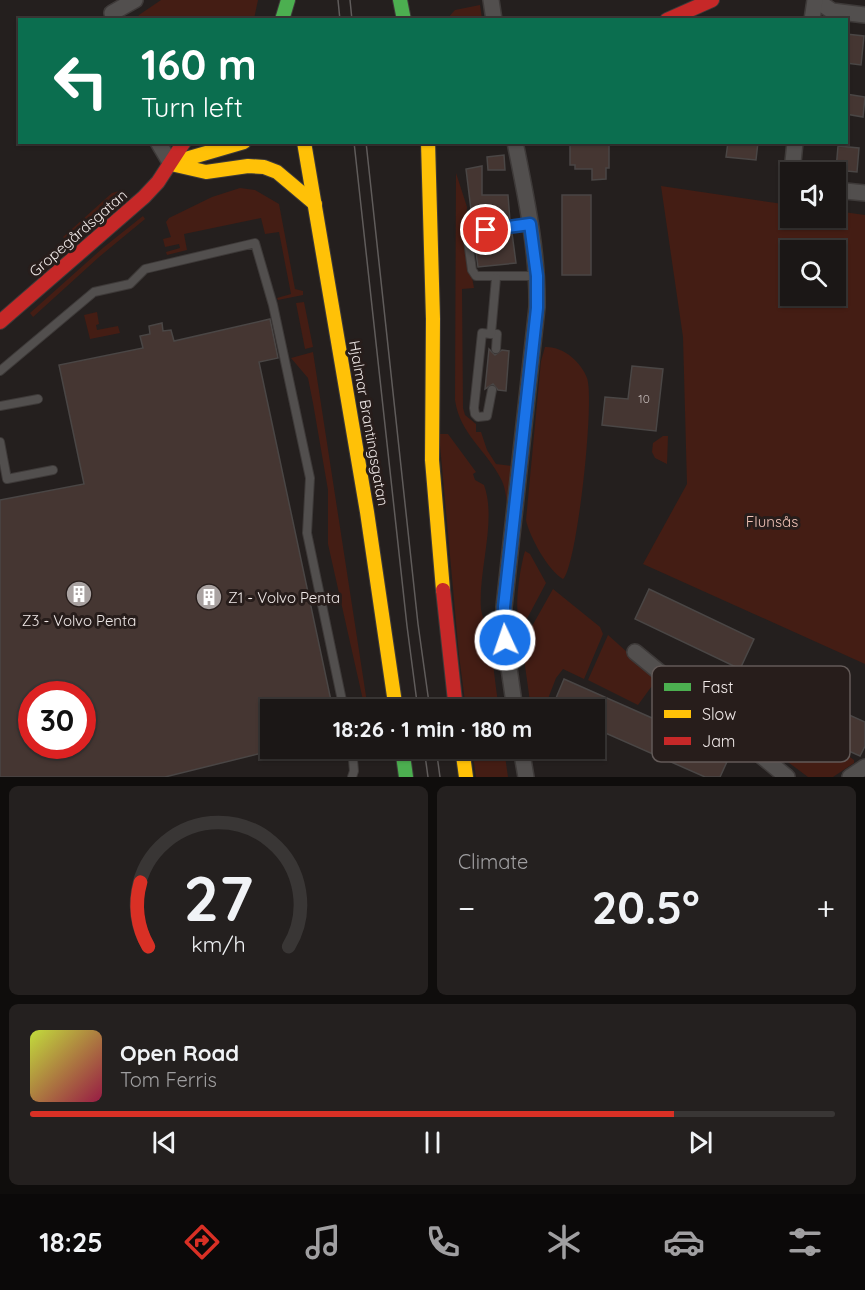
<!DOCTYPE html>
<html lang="en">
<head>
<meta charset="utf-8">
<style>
	:root { --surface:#1b1716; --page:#24201f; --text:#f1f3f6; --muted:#a09fa1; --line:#393635; --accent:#d93025 }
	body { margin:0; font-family:Quicksand,sans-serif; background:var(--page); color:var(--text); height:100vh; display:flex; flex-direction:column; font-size:22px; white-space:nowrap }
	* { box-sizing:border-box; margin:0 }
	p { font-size:20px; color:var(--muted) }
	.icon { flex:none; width:33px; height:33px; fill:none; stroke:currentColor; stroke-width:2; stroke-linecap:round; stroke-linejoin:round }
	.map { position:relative; height:777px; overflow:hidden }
	.side { display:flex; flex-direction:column; gap:9px; padding:9px; background:#0f0d0c; flex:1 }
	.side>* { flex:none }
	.top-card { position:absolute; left:18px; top:18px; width:830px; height:126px; border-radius:0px; box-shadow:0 2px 4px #0004,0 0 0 2px var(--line); background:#0b6e4f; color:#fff; overflow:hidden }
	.tools { position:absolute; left:780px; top:162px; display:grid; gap:12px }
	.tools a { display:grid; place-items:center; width:66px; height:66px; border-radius:0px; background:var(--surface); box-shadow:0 2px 4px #0004,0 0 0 2px var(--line); font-size:30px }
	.speed { position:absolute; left:18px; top:681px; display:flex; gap:12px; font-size:30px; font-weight:700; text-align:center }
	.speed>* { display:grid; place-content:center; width:78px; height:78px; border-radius:50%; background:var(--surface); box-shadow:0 2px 4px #0004,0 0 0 2px var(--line); line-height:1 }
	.speed .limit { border:9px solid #d22; background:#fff; color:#111 }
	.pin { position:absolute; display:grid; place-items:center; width:51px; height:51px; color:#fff; margin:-26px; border:3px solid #fff; border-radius:50%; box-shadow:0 2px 6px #0007 }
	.me { position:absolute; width:66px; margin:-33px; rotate:357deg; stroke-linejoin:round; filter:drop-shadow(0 0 4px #0008) }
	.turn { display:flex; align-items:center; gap:21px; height:126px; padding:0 24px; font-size:27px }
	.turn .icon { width:78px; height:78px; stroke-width:2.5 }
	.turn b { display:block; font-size:42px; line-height:51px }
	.big { font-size:45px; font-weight:700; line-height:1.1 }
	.side .card { flex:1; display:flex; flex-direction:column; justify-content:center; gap:9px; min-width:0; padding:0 21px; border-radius:9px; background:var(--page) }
	.side .dial { align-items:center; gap:0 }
	.dial svg { height:156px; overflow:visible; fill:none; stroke:var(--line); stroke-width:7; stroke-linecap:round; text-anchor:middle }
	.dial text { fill:var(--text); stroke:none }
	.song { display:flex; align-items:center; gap:18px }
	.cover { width:72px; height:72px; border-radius:9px; background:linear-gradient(135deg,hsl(70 70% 55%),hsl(340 70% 35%)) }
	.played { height:6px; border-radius:3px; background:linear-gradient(90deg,var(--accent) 80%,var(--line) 80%) }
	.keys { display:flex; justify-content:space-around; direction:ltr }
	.heat { display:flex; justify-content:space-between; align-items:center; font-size:33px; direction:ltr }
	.side .tiles { flex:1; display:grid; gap:9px; grid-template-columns:1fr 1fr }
	.card:last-child { grid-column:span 2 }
	.trip { position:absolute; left:260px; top:699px; width:345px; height:60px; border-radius:0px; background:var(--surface); box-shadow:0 2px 4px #0004,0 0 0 2px var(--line); font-weight:700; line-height:60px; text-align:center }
	.dock { display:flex; height:96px; justify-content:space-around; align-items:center; background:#0b0909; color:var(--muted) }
	.dock .icon { width:42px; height:42px }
	.dock .on { color:var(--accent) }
	.dock b { font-size:27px; color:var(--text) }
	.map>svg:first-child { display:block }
	.green { fill:#441d14; fill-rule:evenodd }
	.building { fill:#453632; stroke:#4a4645; stroke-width:1.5; fill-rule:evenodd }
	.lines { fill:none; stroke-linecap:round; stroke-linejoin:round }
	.lane-casing { stroke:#3e3a39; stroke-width:10 }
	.street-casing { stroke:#3e3a39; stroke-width:18 }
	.fast-casing { stroke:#3e3a39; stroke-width:16 }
	.slow-casing { stroke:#3e3a39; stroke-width:16 }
	.jam-casing { stroke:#3e3a39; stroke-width:16 }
	.lane { stroke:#524f4e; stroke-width:8 }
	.street { stroke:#524f4e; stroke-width:15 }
	.fast { stroke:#4caf50; stroke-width:14 }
	.slow { stroke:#ffc107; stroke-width:14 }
	.jam { stroke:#c62828; stroke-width:14 }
	.tram { stroke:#605c5b; stroke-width:1.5 }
	.route-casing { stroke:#114b97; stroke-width:15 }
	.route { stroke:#1a73e8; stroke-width:10 }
	.labels { text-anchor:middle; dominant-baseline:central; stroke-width:6; stroke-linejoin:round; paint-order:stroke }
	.number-label { font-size:12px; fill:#c5bcba }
	.street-label { font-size:15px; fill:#f0e9e8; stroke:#271d1b }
	.park-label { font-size:15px; fill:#f2c4b8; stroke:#271d1b }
	.poi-label { font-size:15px; fill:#f0e9e8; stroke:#271d1b; text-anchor:start }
	.key { fill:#271d1b; stroke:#635a58; stroke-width:1.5 }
	.key-label { font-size:16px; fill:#f0e9e8 }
</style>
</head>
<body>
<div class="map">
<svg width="865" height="777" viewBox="0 0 865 777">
	<rect width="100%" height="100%" fill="#241f1e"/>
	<g class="green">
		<polygon points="161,0 258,0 254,19 136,19 139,15"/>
		<polygon points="480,5 482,19 447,19 455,10"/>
		<path d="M456,173L467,207L465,239L474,288L462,289L463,408L465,415L476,424V432H481L487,450L496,464L512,466L508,508C506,499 506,490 502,481C487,450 460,435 455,400Z"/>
		<path d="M661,186L790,205V218H836V211L865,215V664L643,564L687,484L683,337ZM790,250H836V296H790Z"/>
		<polygon points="240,188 255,190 279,204 295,289 303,291 303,295 278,300 277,298 291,294 279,232 265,234 261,218 184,234 187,250 167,255 166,252 180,248 179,244 165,247 163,239 171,237 166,222 169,218 212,197"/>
		<polygon points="119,191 126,196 90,228 65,239 63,237 112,193"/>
		<polygon points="143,216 145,219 99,257 33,317 30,313 104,247"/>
		<polygon points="304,302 313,347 305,349 296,303"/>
		<polygon points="97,312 99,324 96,325 97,330 118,326 120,333 90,339 84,315"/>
		<path d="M545,347C563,346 581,362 587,378C595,400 577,566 563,579C549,572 529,536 526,520L541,361Z"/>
		<polygon points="313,352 368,709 365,709 328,544 328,490 313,403 308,378 291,358"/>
		<path d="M439,434H448L476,472L473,474L475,480L484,485C497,520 478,571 481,609C482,617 486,624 488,631C493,657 495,684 499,709H466L459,655Z"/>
		<polygon points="663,436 668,436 667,464 655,458 652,452 653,443"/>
		<path d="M525,551L530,554L546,583L522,628C512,614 520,568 525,551Z"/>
		<polygon points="553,589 600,627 603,634 584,679 563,669 556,678 544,709 531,709 522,644"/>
		<polygon points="608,635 657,679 638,705 588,680"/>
		<polygon points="773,722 847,755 854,760 854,763 833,777 808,777 761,742"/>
		<polygon points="472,749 504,749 508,777 476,777"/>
	</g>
	<g class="building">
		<polygon points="846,34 864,36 861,65 846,63"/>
		<polygon points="846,94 865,97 863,117 846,114"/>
		<polygon points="570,142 609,142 609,168 606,168 606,179 592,180 592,169 575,169 575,165 570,165"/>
		<polygon points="728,142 758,142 756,160 726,157"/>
		<polygon points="838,146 859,148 857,172 836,170"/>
		<polygon points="504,155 505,170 488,170 487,157"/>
		<polygon points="482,166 482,195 508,195 510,221 473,226 466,169"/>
		<rect x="562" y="195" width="29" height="80"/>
		<polygon points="512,233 516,263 478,267 474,238"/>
		<path d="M270,319L278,358L259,362L333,710H270V751L165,777H0V500L84,484L59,365L143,348L140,336L150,334L149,326L162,323L163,331L171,330L174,341ZM32,694H82V746H32Z"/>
		<polygon points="489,349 495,355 502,350 509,351 506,391 498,390 493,384 485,389"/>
		<polygon points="632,366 663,369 656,431 602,425 605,397 628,399"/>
		<polygon points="649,589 754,639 740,669 635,619"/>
		<polygon points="767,678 865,722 865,746 860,756 754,709"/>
		<polygon points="564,679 731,753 720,777 705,777 594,728 594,710 551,710"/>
	</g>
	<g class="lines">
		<g class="lane-casing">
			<g id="lane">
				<polyline points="530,224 467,233 472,270 476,276 537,276"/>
				<polyline points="491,334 497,334 496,349"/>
				<polyline points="0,371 94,292 130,284 145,269 255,243 273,305 310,478 307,533 344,710"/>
				<polyline points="492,390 487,416 478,417 475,414 474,408 482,333 491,334 496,278"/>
				<polyline points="0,406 38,399"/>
				<polyline points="0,442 7,479 53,470"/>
				<polyline points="352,748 354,771 352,777"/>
			</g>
		</g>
		<g class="street-casing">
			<g id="street">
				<polyline points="491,0 494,20"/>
				<polyline points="816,0 832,11 865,15"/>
				<polyline points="112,13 135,0"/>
				<polyline points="812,20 815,0"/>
				<polyline points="158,142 171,164"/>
				<polyline points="792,172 795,142"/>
				<polyline points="836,190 865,193"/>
				<polyline points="635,652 787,777"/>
				<path d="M515,710L505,640L504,607L537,307C538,252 526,197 515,142"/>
				<polyline points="521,748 526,777"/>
				<polyline points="850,777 865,767"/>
			</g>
		</g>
		<g class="fast-casing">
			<g id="fast">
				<polyline points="400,0 404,20"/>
				<polyline points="282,20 288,0"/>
				<polyline points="402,748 406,777"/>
			</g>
		</g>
		<g class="slow-casing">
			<g id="slow">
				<polyline points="304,142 367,512 396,710"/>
				<polyline points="428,142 433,319 432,460 443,590"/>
				<polyline points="172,163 244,142"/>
				<polyline points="171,164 206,172 248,166 264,167 277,172 315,204"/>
				<polyline points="462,748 466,777"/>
			</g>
		</g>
		<g class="jam-casing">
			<g id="jam">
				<polyline points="667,20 712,0"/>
				<polyline points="0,322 144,197 158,182 184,142"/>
				<polyline points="443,590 456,710"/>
			</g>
		</g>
		<use href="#lane" class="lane"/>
		<use href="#street" class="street"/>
		<use href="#fast" class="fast"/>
		<use href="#slow" class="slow"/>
		<use href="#jam" class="jam"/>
		<g class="tram">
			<polyline points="338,0 340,20"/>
			<polyline points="350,0 352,20"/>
			<polyline points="354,142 407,626 418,710"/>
			<polyline points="366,142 418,624 430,710"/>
			<polyline points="424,748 428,777"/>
			<polyline points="436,748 440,777"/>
		</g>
	</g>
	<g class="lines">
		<g class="route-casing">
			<polyline id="route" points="486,230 530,224 537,276 537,308 504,607 505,640"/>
		</g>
		<use href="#route" class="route"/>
	</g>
	<defs>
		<g id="building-disc" transform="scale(1.35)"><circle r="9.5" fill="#a9a2a1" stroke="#271d1b"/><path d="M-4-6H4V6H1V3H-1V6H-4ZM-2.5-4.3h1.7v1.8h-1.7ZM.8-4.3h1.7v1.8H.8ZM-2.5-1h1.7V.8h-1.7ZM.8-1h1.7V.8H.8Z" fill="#fff"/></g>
	</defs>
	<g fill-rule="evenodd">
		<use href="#building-disc" x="79" y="594"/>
		<use href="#building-disc" x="209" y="597"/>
	</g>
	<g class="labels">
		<g class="number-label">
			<text x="644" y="398">10</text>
		</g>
		<g class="street-label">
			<text transform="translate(78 233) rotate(-41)">Gropegårdsgatan</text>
			<text transform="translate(369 423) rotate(80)">Hjalmar Brantingsgatan</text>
		</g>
		<g class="park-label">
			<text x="772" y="521">Flunsås</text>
		</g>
		<g class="poi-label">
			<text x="228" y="597">Z1 - Volvo Penta</text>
			<text x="79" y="620" text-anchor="middle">Z3 - Volvo Penta</text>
		</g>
	</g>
	<rect x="652" y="666" width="198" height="96" rx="9" class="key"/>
	<rect x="664" y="683" width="27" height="8" fill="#4caf50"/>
	<rect x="664" y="710" width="27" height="8" fill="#ffc107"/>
	<rect x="664" y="737" width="27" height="8" fill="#c62828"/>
	<g class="key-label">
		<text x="702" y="693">Fast</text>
		<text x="702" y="720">Slow</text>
		<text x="702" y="747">Jam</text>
	</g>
</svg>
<div class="tools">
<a><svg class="icon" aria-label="sound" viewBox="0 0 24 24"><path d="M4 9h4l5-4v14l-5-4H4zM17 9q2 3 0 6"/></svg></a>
<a><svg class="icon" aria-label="search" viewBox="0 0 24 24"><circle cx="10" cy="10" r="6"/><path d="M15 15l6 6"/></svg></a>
</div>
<div class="speed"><div class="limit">30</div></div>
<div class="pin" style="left:486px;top:230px;background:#d93025"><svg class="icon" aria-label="arrive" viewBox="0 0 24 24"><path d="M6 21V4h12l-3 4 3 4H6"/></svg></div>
<svg class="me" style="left:505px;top:640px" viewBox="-20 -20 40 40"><circle r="17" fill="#1a73e8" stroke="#fff" stroke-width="3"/><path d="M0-11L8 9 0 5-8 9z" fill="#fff"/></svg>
<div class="trip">18:26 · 1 min · 180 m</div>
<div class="top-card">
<div class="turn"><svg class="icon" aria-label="left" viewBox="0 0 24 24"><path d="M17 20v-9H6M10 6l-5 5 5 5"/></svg><div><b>160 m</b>Turn left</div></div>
</div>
</div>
<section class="side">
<div class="tiles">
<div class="card dial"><svg viewBox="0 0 100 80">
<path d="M14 69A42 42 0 1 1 86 69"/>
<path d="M14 69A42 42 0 0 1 10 36" stroke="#d93025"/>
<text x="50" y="56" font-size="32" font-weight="700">27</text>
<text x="50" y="72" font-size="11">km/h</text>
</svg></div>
<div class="card"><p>Climate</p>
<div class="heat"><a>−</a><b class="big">20.5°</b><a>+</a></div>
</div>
<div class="card">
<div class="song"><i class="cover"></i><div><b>Open Road</b><p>Tom Ferris</p></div></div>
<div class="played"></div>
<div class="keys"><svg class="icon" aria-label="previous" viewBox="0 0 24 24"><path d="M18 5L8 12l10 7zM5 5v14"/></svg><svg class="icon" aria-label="pause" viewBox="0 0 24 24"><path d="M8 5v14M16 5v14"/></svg><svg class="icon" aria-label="next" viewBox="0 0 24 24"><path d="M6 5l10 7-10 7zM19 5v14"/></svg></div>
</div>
</div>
</section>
<nav class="dock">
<b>18:25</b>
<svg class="icon on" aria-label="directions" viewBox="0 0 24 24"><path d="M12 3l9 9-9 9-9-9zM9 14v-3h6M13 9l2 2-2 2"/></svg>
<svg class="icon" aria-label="music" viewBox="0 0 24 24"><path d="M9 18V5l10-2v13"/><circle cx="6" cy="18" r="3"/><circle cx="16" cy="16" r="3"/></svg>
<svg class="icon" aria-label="phone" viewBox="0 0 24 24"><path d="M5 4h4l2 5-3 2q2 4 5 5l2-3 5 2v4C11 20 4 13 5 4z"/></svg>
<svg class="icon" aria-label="climate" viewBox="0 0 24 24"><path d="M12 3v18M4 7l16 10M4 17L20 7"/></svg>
<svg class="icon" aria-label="car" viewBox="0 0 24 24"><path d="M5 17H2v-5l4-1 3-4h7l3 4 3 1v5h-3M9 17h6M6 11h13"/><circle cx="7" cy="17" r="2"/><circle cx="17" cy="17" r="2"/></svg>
<svg class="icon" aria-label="filters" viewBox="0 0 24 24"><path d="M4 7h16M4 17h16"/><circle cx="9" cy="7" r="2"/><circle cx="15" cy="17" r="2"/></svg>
</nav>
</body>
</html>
